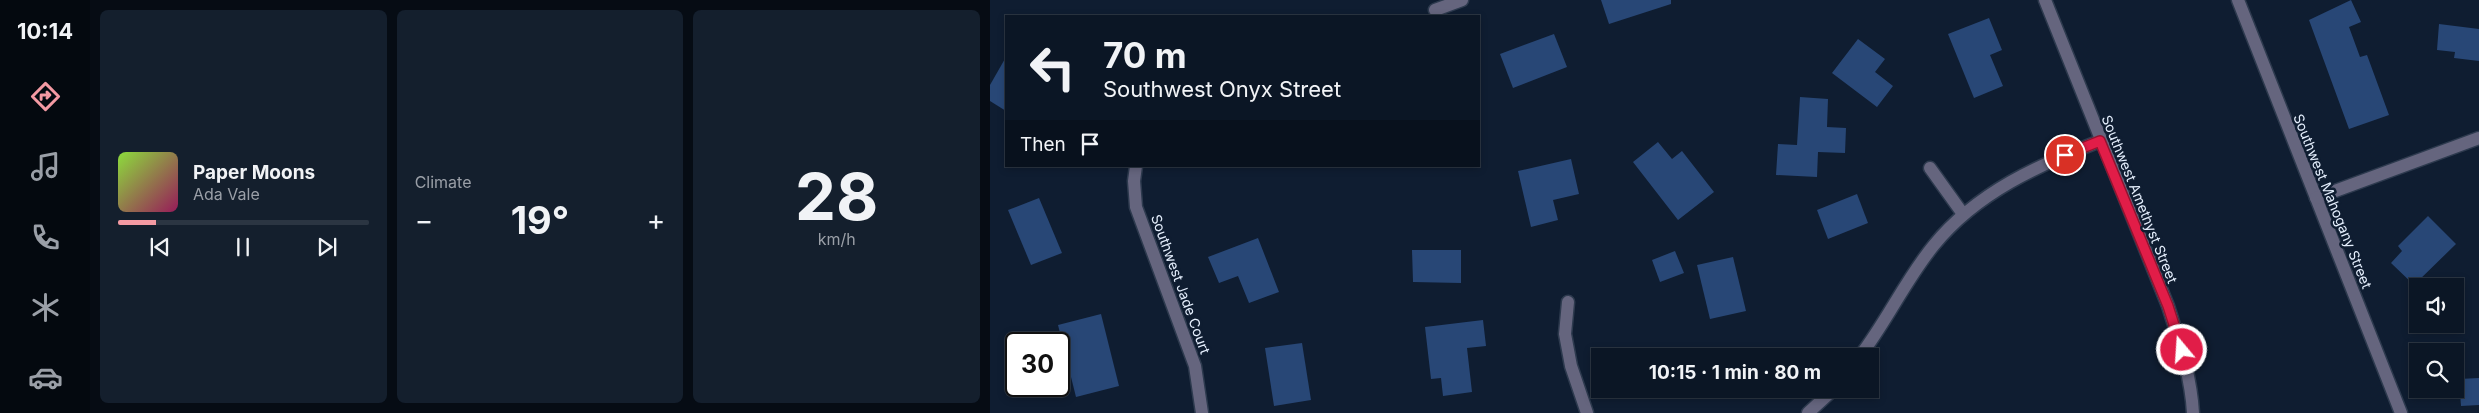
<!DOCTYPE html>
<html lang="en">
<head>
<meta charset="utf-8">
<style>
	:root { --surface:#0b1625; --page:#141f2d; --text:#f1f3f6; --muted:#9a9fa7; --line:#2b3542; --accent:#f49aa3 }
	body { margin:0; font-family:Inter,sans-serif; background:var(--page); color:var(--text); height:100vh; display:flex; flex-direction:column; font-size:19px; white-space:nowrap }
	* { box-sizing:border-box; margin:0 }
	p { font-size:16px; color:var(--muted) }
	.icon { flex:none; width:28px; height:28px; fill:none; stroke:currentColor; stroke-width:2; stroke-linecap:round; stroke-linejoin:round }
	.map { position:relative; flex:1; overflow:hidden }
	.panel { display:flex; flex-direction:column; gap:10px; padding:10px; background:#060c14; width:900px }
	.panel>* { flex:none }
	.hud { position:absolute; left:15px; top:15px; width:475px; height:152px; border-radius:0px; box-shadow:0 2px 8px #0003,0 0 0 1px var(--line); background:#0b1625; color:var(--text); overflow:hidden }
	.controls { position:absolute; left:1419px; top:278px; display:grid; gap:10px }
	.controls a { display:grid; place-items:center; width:55px; height:55px; border-radius:0px; background:var(--surface); box-shadow:0 2px 8px #0003,0 0 0 1px var(--line); font-size:25px }
	.speed { position:absolute; left:15px; top:332px; display:flex; gap:10px; font-size:25px; font-weight:700; text-align:center }
	.speed>* { display:grid; place-content:center; width:65px; height:65px; border-radius:50%; background:var(--surface); box-shadow:0 2px 8px #0003,0 0 0 1px var(--line); line-height:1 }
	.speed .limit { border:2px solid #111; border-radius:8px; background:#fff; color:#111 }
	.pin { position:absolute; display:grid; place-items:center; width:42px; height:42px; color:#fff; margin:-21px; border:2px solid #fff; border-radius:50%; box-shadow:0 1px 5px #0007 }
	.me { position:absolute; width:55px; margin:-28px; rotate:342deg; stroke-linejoin:round; filter:drop-shadow(0 0 4px #0008) }
	.turn { display:flex; align-items:center; gap:18px; height:105px; padding:0 15px; font-size:22px }
	.turn .icon { width:65px; height:65px; stroke-width:2.5 }
	.turn b { display:block; font-size:35px; line-height:42px }
	.then { display:flex; align-items:center; height:48px; padding:0 15px; background:#0003; gap:10px; font-size:19px }
	.big { font-size:38px; font-weight:700; line-height:1.1 }
	.panel .tile { flex:1; display:flex; flex-direction:column; justify-content:center; gap:8px; min-width:0; padding:0 18px; border-radius:8px; background:var(--page) }
	.panel .dial { align-items:center; gap:0 }
	.dial b { font-size:65px; line-height:1 }
	.song { display:flex; align-items:center; gap:15px }
	.cover { width:60px; height:60px; border-radius:8px; background:linear-gradient(135deg,hsl(90 70% 55%),hsl(330 70% 35%)) }
	.played { height:5px; border-radius:2px; background:linear-gradient(90deg,var(--accent) 15%,var(--line) 15%) }
	.keys { display:flex; justify-content:space-around; direction:ltr }
	.heat { display:flex; justify-content:space-between; align-items:center; font-size:28px; direction:ltr }
	.panel .tiles { flex:1; display:grid; gap:10px; grid-template-columns:repeat(3,1fr) }
	.trip { position:absolute; left:601px; top:348px; width:288px; height:50px; border-radius:0px; background:var(--surface); box-shadow:0 2px 8px #0003,0 0 0 1px var(--line); font-weight:700; line-height:50px; text-align:center }
	main { display:flex; flex:1; min-height:0 }
	.menu { display:flex; flex-direction:column; width:90px; justify-content:space-around; align-items:center; background:#04090f; color:var(--muted) }
	.menu .icon { width:35px; height:35px }
	.menu .active { color:var(--accent) }
	.menu b { font-size:22px; color:var(--text) }
	.map>svg:first-child { display:block }
	.building { fill:#284776 }
	.lines { fill:none; stroke-linecap:round; stroke-linejoin:round }
	.minor-casing { stroke:#2d3a4e; stroke-width:15 }
	.minor { stroke:#65657e; stroke-width:12 }
	.route-casing { stroke:#92132f; stroke-width:12 }
	.route { stroke:#e11d48; stroke-width:9 }
	.labels { text-anchor:middle; dominant-baseline:central; stroke-width:5; stroke-linejoin:round; paint-order:stroke }
	.street-label { font-size:14px; fill:#e5effd; stroke:#0f1d31 }
</style>
</head>
<body>
<main>
<nav class="menu">
<b>10:14</b>
<svg class="icon active" aria-label="directions" viewBox="0 0 24 24"><path d="M12 3l9 9-9 9-9-9zM9 14v-3h6M13 9l2 2-2 2"/></svg>
<svg class="icon" aria-label="music" viewBox="0 0 24 24"><path d="M9 18V5l10-2v13"/><circle cx="6" cy="18" r="3"/><circle cx="16" cy="16" r="3"/></svg>
<svg class="icon" aria-label="phone" viewBox="0 0 24 24"><path d="M5 4h4l2 5-3 2q2 4 5 5l2-3 5 2v4C11 20 4 13 5 4z"/></svg>
<svg class="icon" aria-label="climate" viewBox="0 0 24 24"><path d="M12 3v18M4 7l16 10M4 17L20 7"/></svg>
<svg class="icon" aria-label="car" viewBox="0 0 24 24"><path d="M5 17H2v-5l4-1 3-4h7l3 4 3 1v5h-3M9 17h6M6 11h13"/><circle cx="7" cy="17" r="2"/><circle cx="17" cy="17" r="2"/></svg>
</nav>
<section class="panel">
<div class="tiles">
<div class="tile">
<div class="song"><i class="cover"></i><div><b>Paper Moons</b><p>Ada Vale</p></div></div>
<div class="played"></div>
<div class="keys"><svg class="icon" aria-label="previous" viewBox="0 0 24 24"><path d="M18 5L8 12l10 7zM5 5v14"/></svg><svg class="icon" aria-label="pause" viewBox="0 0 24 24"><path d="M8 5v14M16 5v14"/></svg><svg class="icon" aria-label="next" viewBox="0 0 24 24"><path d="M6 5l10 7-10 7zM19 5v14"/></svg></div>
</div>
<div class="tile"><p>Climate</p>
<div class="heat"><a>−</a><b class="big">19°</b><a>+</a></div>
</div>
<div class="tile dial"><b>28</b><p>km/h</p></div>
</div>
</section>
<div class="map">
<svg width="1489" height="413" viewBox="0 0 1489 413">
	<rect width="100%" height="100%" fill="#0f1d31"/>
	<g class="building">
		<polygon points="611,0 681,0 681,4 619,24"/>
		<polygon points="1361,0 1371,22 1359,27 1370,57 1377,55 1399,115 1359,129 1319,20"/>
		<polygon points="999,18 1012,50 1000,55 1013,86 984,98 958,34"/>
		<polygon points="1449,24 1489,29 1489,61 1464,58 1465,52 1447,50"/>
		<polygon points="564,34 577,67 523,88 510,54"/>
		<polygon points="868,39 895,59 885,72 903,86 887,107 842,73"/>
		<polygon points="16,57 16,111 0,101 0,85"/>
		<polygon points="810,97 838,99 837,127 856,128 855,153 828,152 827,177 786,175 788,144 807,145"/>
		<polygon points="668,142 682,159 692,151 724,192 688,220 643,162"/>
		<polygon points="581,159 589,194 563,200 568,220 541,227 528,171"/>
		<polygon points="867,194 878,223 838,239 827,210"/>
		<polygon points="49,198 72,253 41,265 18,210"/>
		<polygon points="1438,216 1466,244 1424,285 1401,263 1412,251 1408,246"/>
		<polygon points="268,238 289,292 259,303 248,276 229,283 218,257"/>
		<polygon points="422,250 471,250 471,283 423,282"/>
		<polygon points="685,251 694,273 670,282 662,260"/>
		<polygon points="743,257 756,311 720,319 707,265"/>
		<polygon points="111,314 129,386 86,397 68,325"/>
		<polygon points="493,320 496,346 477,348 482,392 453,396 451,378 441,379 435,327"/>
		<polygon points="312,343 321,400 284,406 275,348"/>
		<polygon points="1489,378 1489,405 1471,406 1469,379"/>
	</g>
	<g class="lines">
		<g class="minor-casing">
			<g id="minor">
				<path d="M1055,0L1178,306C1189,341 1201,376 1203,413"/>
				<polyline points="1248,0 1411,413"/>
				<polyline points="445,10 472,0"/>
				<polyline points="146,166 144,181 146,207 205,366 212,413"/>
				<polyline points="940,168 973,214"/>
				<polyline points="1326,198 1489,138"/>
				<polyline points="578,302 575,334 581,366 597,413"/>
				<path d="M870,356C897,321 916,279 944,245C987,192 1049,165 1110,141"/>
				<polyline points="818,413 844,389"/>
			</g>
		</g>
		<use href="#minor" class="minor"/>
	</g>
	<g class="lines">
		<g class="route-casing">
			<polyline id="route" points="1075,155 1110,141 1178,306 1192,350"/>
		</g>
		<use href="#route" class="route"/>
	</g>
	<g class="labels">
		<g class="street-label">
			<text transform="translate(1150 199) rotate(68)">Southwest Amethyst Street</text>
			<text transform="translate(1343 201) rotate(68)">Southwest Mahogany Street</text>
			<text transform="translate(191 284) rotate(70)">Southwest Jade Court</text>
		</g>
	</g>
</svg>
<div class="controls">
<a><svg class="icon" aria-label="sound" viewBox="0 0 24 24"><path d="M4 9h4l5-4v14l-5-4H4zM17 9q2 3 0 6"/></svg></a>
<a><svg class="icon" aria-label="search" viewBox="0 0 24 24"><circle cx="10" cy="10" r="6"/><path d="M15 15l6 6"/></svg></a>
</div>
<div class="speed"><div class="limit">30</div></div>
<div class="pin" style="left:1075px;top:155px;background:#d93025"><svg class="icon" aria-label="arrive" viewBox="0 0 24 24"><path d="M6 21V4h12l-3 4 3 4H6"/></svg></div>
<svg class="me" style="left:1192px;top:350px" viewBox="-20 -20 40 40"><circle r="17" fill="#e11d48" stroke="#fff" stroke-width="3"/><path d="M0-11L8 9 0 5-8 9z" fill="#fff"/></svg>
<div class="trip">10:15 · 1 min · 80 m</div>
<div class="hud">
<div class="turn"><svg class="icon" aria-label="left" viewBox="0 0 24 24"><path d="M17 20v-9H6M10 6l-5 5 5 5"/></svg><div><b>70 m</b>Southwest Onyx Street</div></div>
<div class="then">Then<svg class="icon" aria-label="arrive" viewBox="0 0 24 24"><path d="M6 21V4h12l-3 4 3 4H6"/></svg></div>
</div>
</div>
</main>
</body>
</html>
